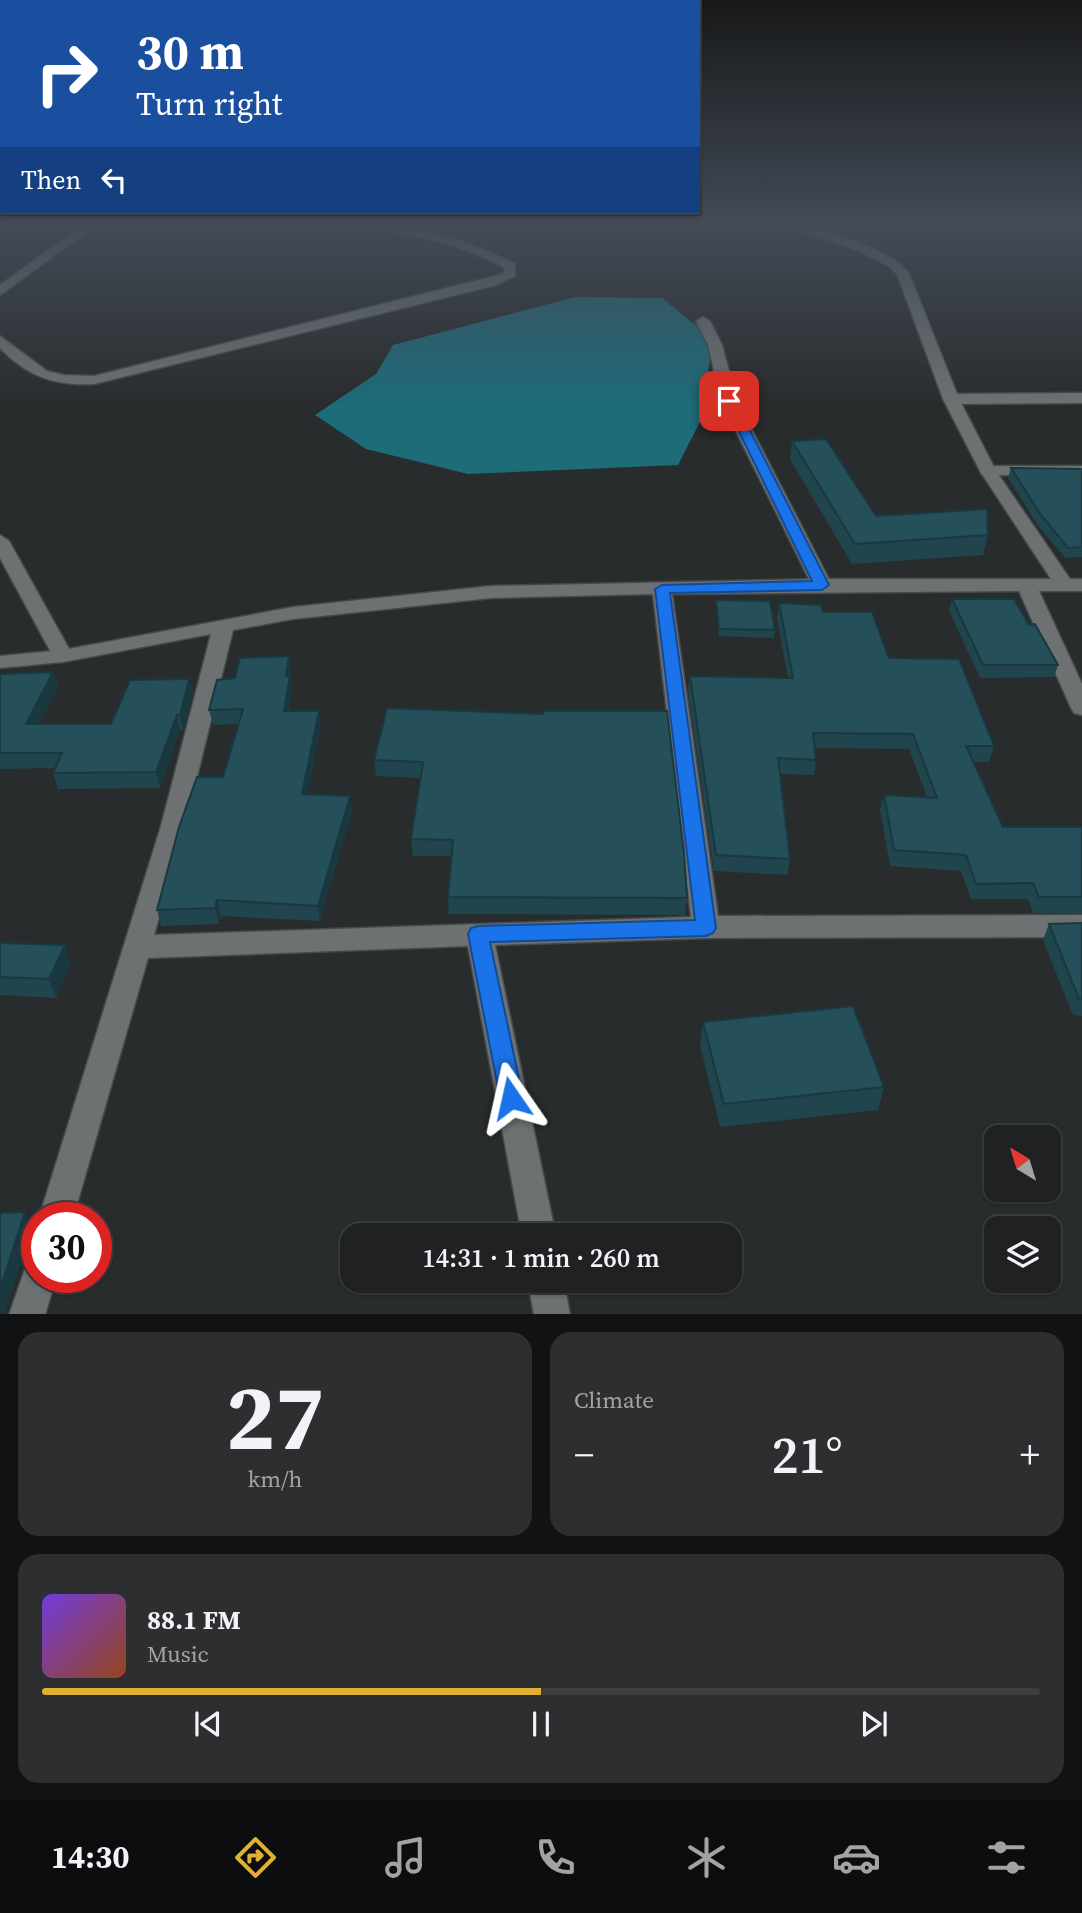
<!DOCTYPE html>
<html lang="en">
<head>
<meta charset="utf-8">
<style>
	:root { --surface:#1f2122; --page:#2c2e2f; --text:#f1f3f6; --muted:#a1a3a5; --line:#3c3e40; --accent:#e0b034 }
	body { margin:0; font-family:"Source Serif 4",serif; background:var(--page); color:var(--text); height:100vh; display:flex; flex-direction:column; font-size:26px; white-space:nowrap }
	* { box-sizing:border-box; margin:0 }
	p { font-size:23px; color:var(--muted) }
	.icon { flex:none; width:38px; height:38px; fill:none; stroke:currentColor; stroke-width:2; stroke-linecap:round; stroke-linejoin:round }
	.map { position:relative; height:1314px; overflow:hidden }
	.details { display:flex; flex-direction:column; gap:18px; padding:18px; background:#111213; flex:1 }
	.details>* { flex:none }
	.top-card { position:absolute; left:0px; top:0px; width:700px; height:214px; box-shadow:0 2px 5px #0004,0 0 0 2px var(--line); background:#1a4fa0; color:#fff; overflow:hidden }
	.needle { width:46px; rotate:322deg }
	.fabs { position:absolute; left:984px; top:1125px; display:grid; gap:14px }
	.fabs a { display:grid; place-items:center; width:77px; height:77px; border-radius:14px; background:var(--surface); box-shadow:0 2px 5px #0004,0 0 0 2px var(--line); font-size:35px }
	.speed { position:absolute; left:21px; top:1202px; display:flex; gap:14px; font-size:35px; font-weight:700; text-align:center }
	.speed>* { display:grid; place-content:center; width:91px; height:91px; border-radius:50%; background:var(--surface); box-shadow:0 2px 5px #0004,0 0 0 2px var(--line); line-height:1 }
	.speed .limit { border:10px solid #d22; background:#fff; color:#111 }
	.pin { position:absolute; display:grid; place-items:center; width:60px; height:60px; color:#fff; margin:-30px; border-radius:14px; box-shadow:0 4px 10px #0006 }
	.me { position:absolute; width:77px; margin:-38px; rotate:349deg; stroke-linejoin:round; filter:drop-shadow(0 0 5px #0008) }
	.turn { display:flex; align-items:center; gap:24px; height:147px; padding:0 21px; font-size:32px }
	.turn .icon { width:91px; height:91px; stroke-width:2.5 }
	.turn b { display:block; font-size:49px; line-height:60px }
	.then { display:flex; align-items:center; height:66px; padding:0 21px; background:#0003; gap:14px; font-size:26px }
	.big { font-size:52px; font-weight:600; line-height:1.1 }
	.details .widget { flex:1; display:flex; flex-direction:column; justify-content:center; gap:10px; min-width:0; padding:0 24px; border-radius:21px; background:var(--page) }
	.details .dial { align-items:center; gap:0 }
	.dial b { font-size:91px; line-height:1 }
	.song { display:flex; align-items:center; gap:21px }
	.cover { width:84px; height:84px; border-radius:10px; background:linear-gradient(135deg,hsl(260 70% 55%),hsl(20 70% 35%)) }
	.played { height:7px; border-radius:4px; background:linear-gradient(90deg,var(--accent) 50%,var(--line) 50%) }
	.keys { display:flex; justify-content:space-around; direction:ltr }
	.heat { display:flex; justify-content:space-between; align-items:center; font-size:38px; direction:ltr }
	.details .tiles { flex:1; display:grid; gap:18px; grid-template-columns:1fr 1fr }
	.widget:last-child { grid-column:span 2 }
	.trip { position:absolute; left:340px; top:1223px; width:402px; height:70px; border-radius:21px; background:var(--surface); box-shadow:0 2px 5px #0004,0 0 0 2px var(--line); font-weight:600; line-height:70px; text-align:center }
	.tabs { display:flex; height:112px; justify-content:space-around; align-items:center; background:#0c0d0e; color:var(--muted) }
	.tabs .icon { width:49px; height:49px }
	.tabs .selected { color:var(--accent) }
	.tabs b { font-size:32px; color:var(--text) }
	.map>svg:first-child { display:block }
	.water { fill:#1e6b7a }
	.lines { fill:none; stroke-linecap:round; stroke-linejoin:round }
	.service-casing { stroke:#464949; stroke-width:3 }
	.minor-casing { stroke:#464949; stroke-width:3 }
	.service { fill:#6d7172; fill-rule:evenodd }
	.minor { fill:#6d7172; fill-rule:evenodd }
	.wall { fill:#20454d }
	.shaded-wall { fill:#1a383f }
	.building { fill:#25505a; stroke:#1a383f; stroke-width:2 }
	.route { fill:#1a73e8; stroke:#114b97; stroke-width:2 }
</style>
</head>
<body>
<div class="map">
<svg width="1082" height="1315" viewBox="0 0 1082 1315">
	<rect width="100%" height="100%" fill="#292c2d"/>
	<polygon class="water" points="575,297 662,298 713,339 701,420 678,465 468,474 366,449 315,415 376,374 393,345"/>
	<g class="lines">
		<g class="service-casing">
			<g id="service">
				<polygon points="105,223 91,229 0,295 0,285 83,225"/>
				<path d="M322,223C397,223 447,229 515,264V276L493,286L94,384C55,386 28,377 0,348V336L47,371L64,375L94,376L503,274L505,268C448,238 391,230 327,226Z"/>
				<polygon points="703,317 710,321 722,345 737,401 832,585 829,589 815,589 812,585 721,401 708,345 696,321"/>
				<polygon points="1082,393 1082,403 951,404 943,399 951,394"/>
				<polygon points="988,466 1082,466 1082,476 982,475 980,471 982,467"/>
				<polygon points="0,535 9,541 73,656 70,660 56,660 53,656 0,558"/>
			</g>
		</g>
		<g class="minor-casing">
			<g id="minor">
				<path d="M779,223C813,223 886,246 909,273L959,399L996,471L1070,579H1082V591H1039L1082,684V715L1074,713L1071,708L1019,591L672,594L718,916L1082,915V937L706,938L495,945L556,1236H522L468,946L148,958L73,1218H39L161,826L211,634L63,662L0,668V656L63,650L293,607L491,586L822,579H1051L980,471L943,399L897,274L890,267L861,252ZM653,594L691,917L154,935L185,826L233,630L293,619L491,598Z"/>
				<polygon points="37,1261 37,1278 56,1278 45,1315 9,1315 26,1266"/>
				<polygon points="528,1281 564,1281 570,1315 534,1315"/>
			</g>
		</g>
		<use href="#service" class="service"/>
		<use href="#minor" class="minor"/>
	</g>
	<g class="wall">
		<polygon points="792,441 876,516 988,535 983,555 852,564 790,459"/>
		<polygon points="1011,468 1082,469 1082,557 1065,558 1038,526 1008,478"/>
		<polygon points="952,599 1058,665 1054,677 980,678 949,611"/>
		<polygon points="716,600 775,630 774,638 719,636 716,607"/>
		<polygon points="779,603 823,612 889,658 994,746 989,762 973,762 1003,827 1082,827 1082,913 1033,913 1028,899 971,899 961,871 890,866 880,810 884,795 927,797 909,749 815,748 816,760 814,775 780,774 790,859 787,875 714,871 688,691 690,676 788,678 777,618"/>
		<polygon points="289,656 291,671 290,678 292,691 289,711 321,725 307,794 352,812 320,921 221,916 219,924 161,926 157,910 223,777 238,724 213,725 209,710 235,678"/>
		<polygon points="53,672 58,687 39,724 111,724 189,679 193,694 183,730 180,730 160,788 58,789 53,773 55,768 0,769 0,674"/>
		<polygon points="387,708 687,898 685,915 449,914 448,897 452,856 413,856 411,839 420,778 376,776 374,760"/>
		<polygon points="1082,923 1082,1016 1073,1015 1043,940 1049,924"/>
		<polygon points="0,943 71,963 56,998 0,995"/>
		<polygon points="703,1022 884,1087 878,1110 720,1127 700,1045"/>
	</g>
	<g class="shaded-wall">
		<polygon points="289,656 291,671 290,678 292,691 286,726 284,711 286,676"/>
		<polygon points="53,672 58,687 31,740 26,724"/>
		<polygon points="189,679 193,694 183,730 180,715"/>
		<polygon points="319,711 321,725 304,809 302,794"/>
		<polygon points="177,715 180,730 160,788 156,772"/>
		<polygon points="350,796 352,812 320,921 318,906"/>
		<polygon points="217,900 221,916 219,924 215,908"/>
		<polygon points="65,945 71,963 56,998 49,979"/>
		<polygon points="25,1212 32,1228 5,1314 0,1314 0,1289"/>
	</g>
	<g class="building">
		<polygon points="826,439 876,516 987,509 988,535 855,544 792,441"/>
		<polygon points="1011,468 1082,469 1082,547 1068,548 1041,515"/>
		<polygon points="952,599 1014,599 1029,625 1035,624 1058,665 983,665"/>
		<polygon points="716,600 770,601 775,630 719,629"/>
		<polygon points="779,603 821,605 823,612 872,612 889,658 959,659 994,746 966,746 1003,827 1082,827 1082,897 1039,897 1033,883 976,884 966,855 894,850 884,795 937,798 913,734 813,733 816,760 778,758 790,859 716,855 690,676 793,678"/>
		<polygon points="289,656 286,676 290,676 284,711 319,711 302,794 350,796 318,906 217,900 215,908 157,910 179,827 197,777 223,777 243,709 209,710 217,680 235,678 240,658"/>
		<polygon points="53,672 26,724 111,724 130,680 189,679 180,715 177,715 156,772 53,773 62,753 0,753 0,674"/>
		<polygon points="387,708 543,714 543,711 667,711 684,853 687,898 448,897 453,840 411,839 423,762 374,760"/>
		<polygon points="1082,923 1082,999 1079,999 1049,924"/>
		<polygon points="0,943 65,945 49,979 0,977"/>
		<polygon points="853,1006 884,1087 724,1104 703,1022"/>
		<polygon points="25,1212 0,1289 0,1213"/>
	</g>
	<linearGradient id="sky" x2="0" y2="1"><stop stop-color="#171819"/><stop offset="0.55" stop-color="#434b57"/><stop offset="1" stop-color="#434b57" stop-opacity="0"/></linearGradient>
	<rect width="1082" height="407" fill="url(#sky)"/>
	<polygon class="route" points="729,398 735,401 829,585 822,590 670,593 716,928 713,933 706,936 490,942 523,1098 520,1106 511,1109 503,1106 500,1098 468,934 471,928 478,926 695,920 655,589 662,585 812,581 724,401"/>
</svg>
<div class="fabs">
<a><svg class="needle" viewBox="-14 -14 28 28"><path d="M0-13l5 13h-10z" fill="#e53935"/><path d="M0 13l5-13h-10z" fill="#a1a3a5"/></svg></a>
<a><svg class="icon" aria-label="layers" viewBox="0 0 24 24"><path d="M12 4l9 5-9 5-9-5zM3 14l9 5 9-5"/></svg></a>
</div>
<div class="speed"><div class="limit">30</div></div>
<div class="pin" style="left:729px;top:401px;background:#d93025"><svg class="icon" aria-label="arrive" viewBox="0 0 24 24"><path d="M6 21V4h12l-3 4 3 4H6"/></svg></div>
<svg class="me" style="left:511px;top:1098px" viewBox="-20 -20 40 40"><path d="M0-17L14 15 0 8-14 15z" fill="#1a73e8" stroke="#fff" stroke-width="4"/></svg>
<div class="trip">14:31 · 1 min · 260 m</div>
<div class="top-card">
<div class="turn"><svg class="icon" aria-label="right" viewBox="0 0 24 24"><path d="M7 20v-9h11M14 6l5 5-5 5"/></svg><div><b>30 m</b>Turn right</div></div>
<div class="then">Then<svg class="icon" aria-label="left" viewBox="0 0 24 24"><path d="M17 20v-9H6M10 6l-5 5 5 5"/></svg></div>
</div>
</div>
<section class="details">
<div class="tiles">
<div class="widget dial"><b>27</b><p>km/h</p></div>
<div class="widget"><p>Climate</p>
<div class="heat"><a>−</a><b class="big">21°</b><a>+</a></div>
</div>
<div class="widget">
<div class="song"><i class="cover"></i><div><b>88.1 FM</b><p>Music</p></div></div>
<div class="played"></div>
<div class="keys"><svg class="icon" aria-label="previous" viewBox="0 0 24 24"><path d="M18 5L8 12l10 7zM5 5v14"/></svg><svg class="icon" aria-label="pause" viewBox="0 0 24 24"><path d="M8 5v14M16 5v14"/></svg><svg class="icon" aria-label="next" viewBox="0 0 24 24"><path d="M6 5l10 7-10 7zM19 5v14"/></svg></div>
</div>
</div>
</section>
<nav class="tabs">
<b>14:30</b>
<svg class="icon selected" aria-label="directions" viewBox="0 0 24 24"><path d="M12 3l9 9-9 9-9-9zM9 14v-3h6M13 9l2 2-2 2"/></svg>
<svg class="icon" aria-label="music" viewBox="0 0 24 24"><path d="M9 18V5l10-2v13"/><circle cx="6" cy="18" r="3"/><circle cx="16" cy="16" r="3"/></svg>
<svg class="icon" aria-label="phone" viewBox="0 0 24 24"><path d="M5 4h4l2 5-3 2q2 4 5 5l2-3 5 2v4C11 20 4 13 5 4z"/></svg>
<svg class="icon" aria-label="climate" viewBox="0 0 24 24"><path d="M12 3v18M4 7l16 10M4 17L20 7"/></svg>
<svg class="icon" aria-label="car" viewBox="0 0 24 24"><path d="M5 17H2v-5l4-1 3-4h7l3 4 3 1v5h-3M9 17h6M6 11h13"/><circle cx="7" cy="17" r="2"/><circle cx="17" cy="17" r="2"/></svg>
<svg class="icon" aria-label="filters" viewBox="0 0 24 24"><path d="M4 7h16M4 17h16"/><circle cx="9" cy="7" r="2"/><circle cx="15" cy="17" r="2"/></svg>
</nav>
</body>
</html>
